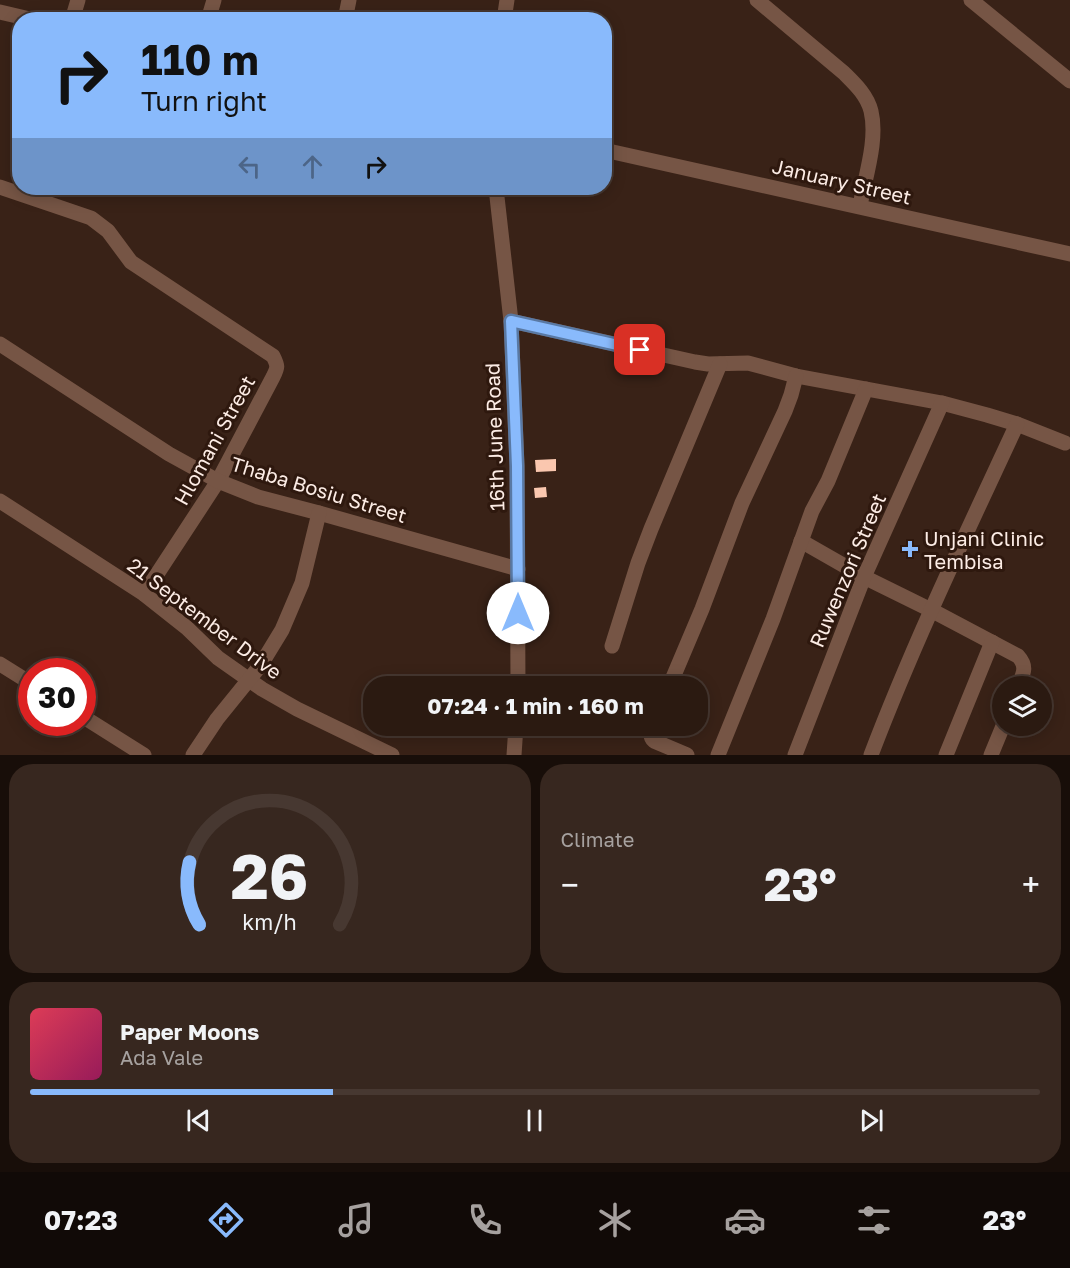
<!DOCTYPE html>
<html lang="en">
<head>
<meta charset="utf-8">
<style>
	:root { --surface:#2b1a11; --page:#37271f; --text:#f1f3f6; --muted:#a6a19f; --line:#473831; --accent:#89bafc }
	body { margin:0; font-family:"Golos Text",sans-serif; background:var(--page); color:var(--text); height:100vh; display:flex; flex-direction:column; font-size:22px; white-space:nowrap }
	* { box-sizing:border-box; margin:0 }
	p { font-size:20px; color:var(--muted) }
	.icon { flex:none; width:33px; height:33px; fill:none; stroke:currentColor; stroke-width:2; stroke-linecap:round; stroke-linejoin:round }
	.map { position:relative; height:755px; overflow:hidden }
	.side { display:flex; flex-direction:column; gap:9px; padding:9px; background:#180e09; flex:1 }
	.side>* { flex:none }
	.top-card { position:absolute; left:12px; top:12px; width:600px; height:183px; border-radius:24px; box-shadow:0 3px 15px #0003,0 0 0 2px var(--line); background:#89bafc; color:#111; overflow:hidden }
	.fabs { position:absolute; left:992px; top:676px; display:grid; gap:12px }
	.fabs a { display:grid; place-items:center; width:60px; height:60px; border-radius:50%; background:var(--surface); box-shadow:0 3px 15px #0003,0 0 0 2px var(--line); font-size:30px }
	.speed { position:absolute; left:18px; top:658px; display:flex; gap:12px; font-size:30px; font-weight:700; text-align:center }
	.speed>* { display:grid; place-content:center; width:78px; height:78px; border-radius:50%; background:var(--surface); box-shadow:0 3px 15px #0003,0 0 0 2px var(--line); line-height:1 }
	.speed .limit { border:9px solid #d22; background:#fff; color:#111 }
	.pin { position:absolute; display:grid; place-items:center; width:51px; height:51px; color:#fff; margin:-26px; border-radius:12px; box-shadow:0 3px 9px #0006 }
	.me { position:absolute; width:66px; margin:-33px; rotate:0deg; stroke-linejoin:round; filter:drop-shadow(0 0 4px #0008) }
	.turn { display:flex; align-items:center; gap:21px; height:126px; padding:0 30px; font-size:27px }
	.turn .icon { width:78px; height:78px; stroke-width:2.5 }
	.turn b { display:block; font-size:42px; line-height:51px }
	.lanes { display:flex; align-items:center; height:57px; padding:0 30px; background:#0003; justify-content:center; gap:30px; direction:ltr }
	.lanes .off { opacity:.35 }
	.big { font-size:45px; font-weight:700; line-height:1.1 }
	.side .tile { flex:1; display:flex; flex-direction:column; justify-content:center; gap:9px; min-width:0; padding:0 21px; border-radius:24px; background:var(--page) }
	.side .dial { align-items:center; gap:0 }
	.dial svg { height:156px; overflow:visible; fill:none; stroke:var(--line); stroke-width:7; stroke-linecap:round; text-anchor:middle }
	.dial text { fill:var(--text); stroke:none }
	.song { display:flex; align-items:center; gap:18px }
	.cover { width:72px; height:72px; border-radius:9px; background:linear-gradient(135deg,hsl(350 70% 55%),hsl(330 70% 35%)) }
	.played { height:6px; border-radius:3px; background:linear-gradient(90deg,var(--accent) 30%,var(--line) 30%) }
	.keys { display:flex; justify-content:space-around; direction:ltr }
	.heat { display:flex; justify-content:space-between; align-items:center; font-size:33px; direction:ltr }
	.side .tiles { flex:1; display:grid; gap:9px; grid-template-columns:1fr 1fr }
	.tile:last-child { grid-column:span 2 }
	.trip { position:absolute; left:363px; top:676px; width:345px; height:60px; border-radius:24px; background:var(--surface); box-shadow:0 3px 15px #0003,0 0 0 2px var(--line); font-weight:700; line-height:60px; text-align:center }
	.tabs { display:flex; height:96px; justify-content:space-around; align-items:center; background:#110a07; color:var(--muted) }
	.tabs .icon { width:42px; height:42px }
	.tabs .active { color:var(--accent) }
	.tabs b { font-size:27px; color:var(--text) }
	.map>svg:first-child { display:block }
	.building { fill:#fac7af }
	.lines { fill:none; stroke-linecap:round; stroke-linejoin:round }
	.street { stroke:#765545; stroke-width:15 }
	.route-casing { stroke:#5979a4; stroke-width:15 }
	.route { stroke:#89bafc; stroke-width:10 }
	.poi-dot { fill:#89bafc; stroke:#2e180e; stroke-width:2 }
	.labels { text-anchor:middle; dominant-baseline:central; stroke-width:6; stroke-linejoin:round; paint-order:stroke }
	.street-label { font-size:20px; fill:#fcece5; stroke:#2e180e }
	.poi-label { font-size:20px; fill:#fcece5; stroke:#2e180e; text-anchor:start }
</style>
</head>
<body>
<div class="map">
<svg width="1070" height="755" viewBox="0 0 1070 755">
	<rect width="100%" height="100%" fill="#392217"/>
	<g class="building">
		<polygon points="556,459 556,471 536,472 535,460"/>
		<polygon points="546,487 547,497 535,498 534,488"/>
	</g>
	<g class="lines">
		<g class="street">
			<path d="M757,0L844,73C855,84 867,95 871,111C878,140 865,177 860,206"/>
			<polyline points="971,0 1070,81"/>
			<polyline points="0,12 34,20"/>
			<polyline points="72,20 78,0"/>
			<polyline points="208,20 214,0"/>
			<polyline points="345,20 349,0"/>
			<polyline points="504,20 507,0"/>
			<polyline points="604,150 1070,254"/>
			<path d="M0,187L91,218L108,231L131,262L273,356C278,366 278,367 273,377L218,481L144,594"/>
			<polyline points="496,188 511,321 515,417 517,466 518,687"/>
			<polyline points="511,321 695,362 708,364 748,363 796,376 942,403 987,415 1017,424 1065,443"/>
			<polyline points="0,344 169,454 218,481 258,497 319,513 518,569"/>
			<polyline points="0,501 144,594 187,628 218,658 262,689 297,709 392,755"/>
			<path d="M801,541L864,577L931,610L1018,656C1028,667 1023,674 1018,687"/>
			<polyline points="612,646 638,563 651,529 720,364"/>
			<polyline points="0,664 32,684"/>
			<polyline points="669,687 702,609 742,503 785,411 791,395 796,376"/>
			<polyline points="82,716 144,755"/>
			<path d="M653,726C651,731 649,737 654,741L687,755"/>
			<polyline points="193,755 217,719 260,666 282,630 302,583 319,513"/>
			<polyline points="514,755 516,726"/>
			<polyline points="718,755 773,619 812,511 828,481 866,389"/>
			<polyline points="795,755 864,577 942,403"/>
			<path d="M871,755C914,642 966,534 1017,424"/>
			<polyline points="946,755 992,642"/>
			<polyline points="991,755 1003,726"/>
		</g>
	</g>
	<g class="lines">
		<g class="route-casing">
			<polyline id="route" points="518,613 517,466 511,321 640,350"/>
		</g>
		<use href="#route" class="route"/>
	</g>
	<path class="poi-dot" d="M907 540h6v6h6v6h-6v6h-6v-6h-6v-6h6z"/>
	<g class="labels">
		<g class="street-label">
			<text transform="translate(842 181) rotate(13)">January Street</text>
			<text transform="translate(494 437) rotate(-92)">16th June Road</text>
			<text transform="translate(214 440) rotate(-61)">Hlomani Street</text>
			<text transform="translate(319 489) rotate(17)">Thaba Bosiu Street</text>
			<text transform="translate(847 570) rotate(-67)">Ruwenzori Street</text>
			<text transform="translate(205 618) rotate(37)">21 September Drive</text>
		</g>
		<g class="poi-label">
			<text x="924" y="538">Unjani Clinic<tspan x="924" dy="23">Tembisa</tspan></text>
		</g>
	</g>
</svg>
<div class="fabs">
<a><svg class="icon" aria-label="layers" viewBox="0 0 24 24"><path d="M12 4l9 5-9 5-9-5zM3 14l9 5 9-5"/></svg></a>
</div>
<div class="speed"><div class="limit">30</div></div>
<div class="pin" style="left:640px;top:350px;background:#d93025"><svg class="icon" aria-label="arrive" viewBox="0 0 24 24"><path d="M6 21V4h12l-3 4 3 4H6"/></svg></div>
<svg class="me" style="left:518px;top:613px" viewBox="-20 -20 40 40"><circle r="19" fill="#fff"/><path d="M0-13L10 11 0 6-10 11z" fill="#89bafc"/></svg>
<div class="trip">07:24 · 1 min · 160 m</div>
<div class="top-card">
<div class="turn"><svg class="icon" aria-label="right" viewBox="0 0 24 24"><path d="M7 20v-9h11M14 6l5 5-5 5"/></svg><div><b>110 m</b>Turn right</div></div>
<div class="lanes"><svg class="icon off" aria-label="left" viewBox="0 0 24 24"><path d="M17 20v-9H6M10 6l-5 5 5 5"/></svg><svg class="icon off" aria-label="ahead" viewBox="0 0 24 24"><path d="M12 20V5M6 11l6-6 6 6"/></svg><svg class="icon" aria-label="right" viewBox="0 0 24 24"><path d="M7 20v-9h11M14 6l5 5-5 5"/></svg></div>
</div>
</div>
<section class="side">
<div class="tiles">
<div class="tile dial"><svg viewBox="0 0 100 80">
<path d="M14 69A42 42 0 1 1 86 69"/>
<path d="M14 69A42 42 0 0 1 9 37" stroke="#89bafc"/>
<text x="50" y="56" font-size="32" font-weight="700">26</text>
<text x="50" y="72" font-size="11">km/h</text>
</svg></div>
<div class="tile"><p>Climate</p>
<div class="heat"><a>−</a><b class="big">23°</b><a>+</a></div>
</div>
<div class="tile">
<div class="song"><i class="cover"></i><div><b>Paper Moons</b><p>Ada Vale</p></div></div>
<div class="played"></div>
<div class="keys"><svg class="icon" aria-label="previous" viewBox="0 0 24 24"><path d="M18 5L8 12l10 7zM5 5v14"/></svg><svg class="icon" aria-label="pause" viewBox="0 0 24 24"><path d="M8 5v14M16 5v14"/></svg><svg class="icon" aria-label="next" viewBox="0 0 24 24"><path d="M6 5l10 7-10 7zM19 5v14"/></svg></div>
</div>
</div>
</section>
<nav class="tabs">
<b>07:23</b>
<svg class="icon active" aria-label="directions" viewBox="0 0 24 24"><path d="M12 3l9 9-9 9-9-9zM9 14v-3h6M13 9l2 2-2 2"/></svg>
<svg class="icon" aria-label="music" viewBox="0 0 24 24"><path d="M9 18V5l10-2v13"/><circle cx="6" cy="18" r="3"/><circle cx="16" cy="16" r="3"/></svg>
<svg class="icon" aria-label="phone" viewBox="0 0 24 24"><path d="M5 4h4l2 5-3 2q2 4 5 5l2-3 5 2v4C11 20 4 13 5 4z"/></svg>
<svg class="icon" aria-label="climate" viewBox="0 0 24 24"><path d="M12 3v18M4 7l16 10M4 17L20 7"/></svg>
<svg class="icon" aria-label="car" viewBox="0 0 24 24"><path d="M5 17H2v-5l4-1 3-4h7l3 4 3 1v5h-3M9 17h6M6 11h13"/><circle cx="7" cy="17" r="2"/><circle cx="17" cy="17" r="2"/></svg>
<svg class="icon" aria-label="filters" viewBox="0 0 24 24"><path d="M4 7h16M4 17h16"/><circle cx="9" cy="7" r="2"/><circle cx="15" cy="17" r="2"/></svg>
<b>23°</b>
</nav>
</body>
</html>
